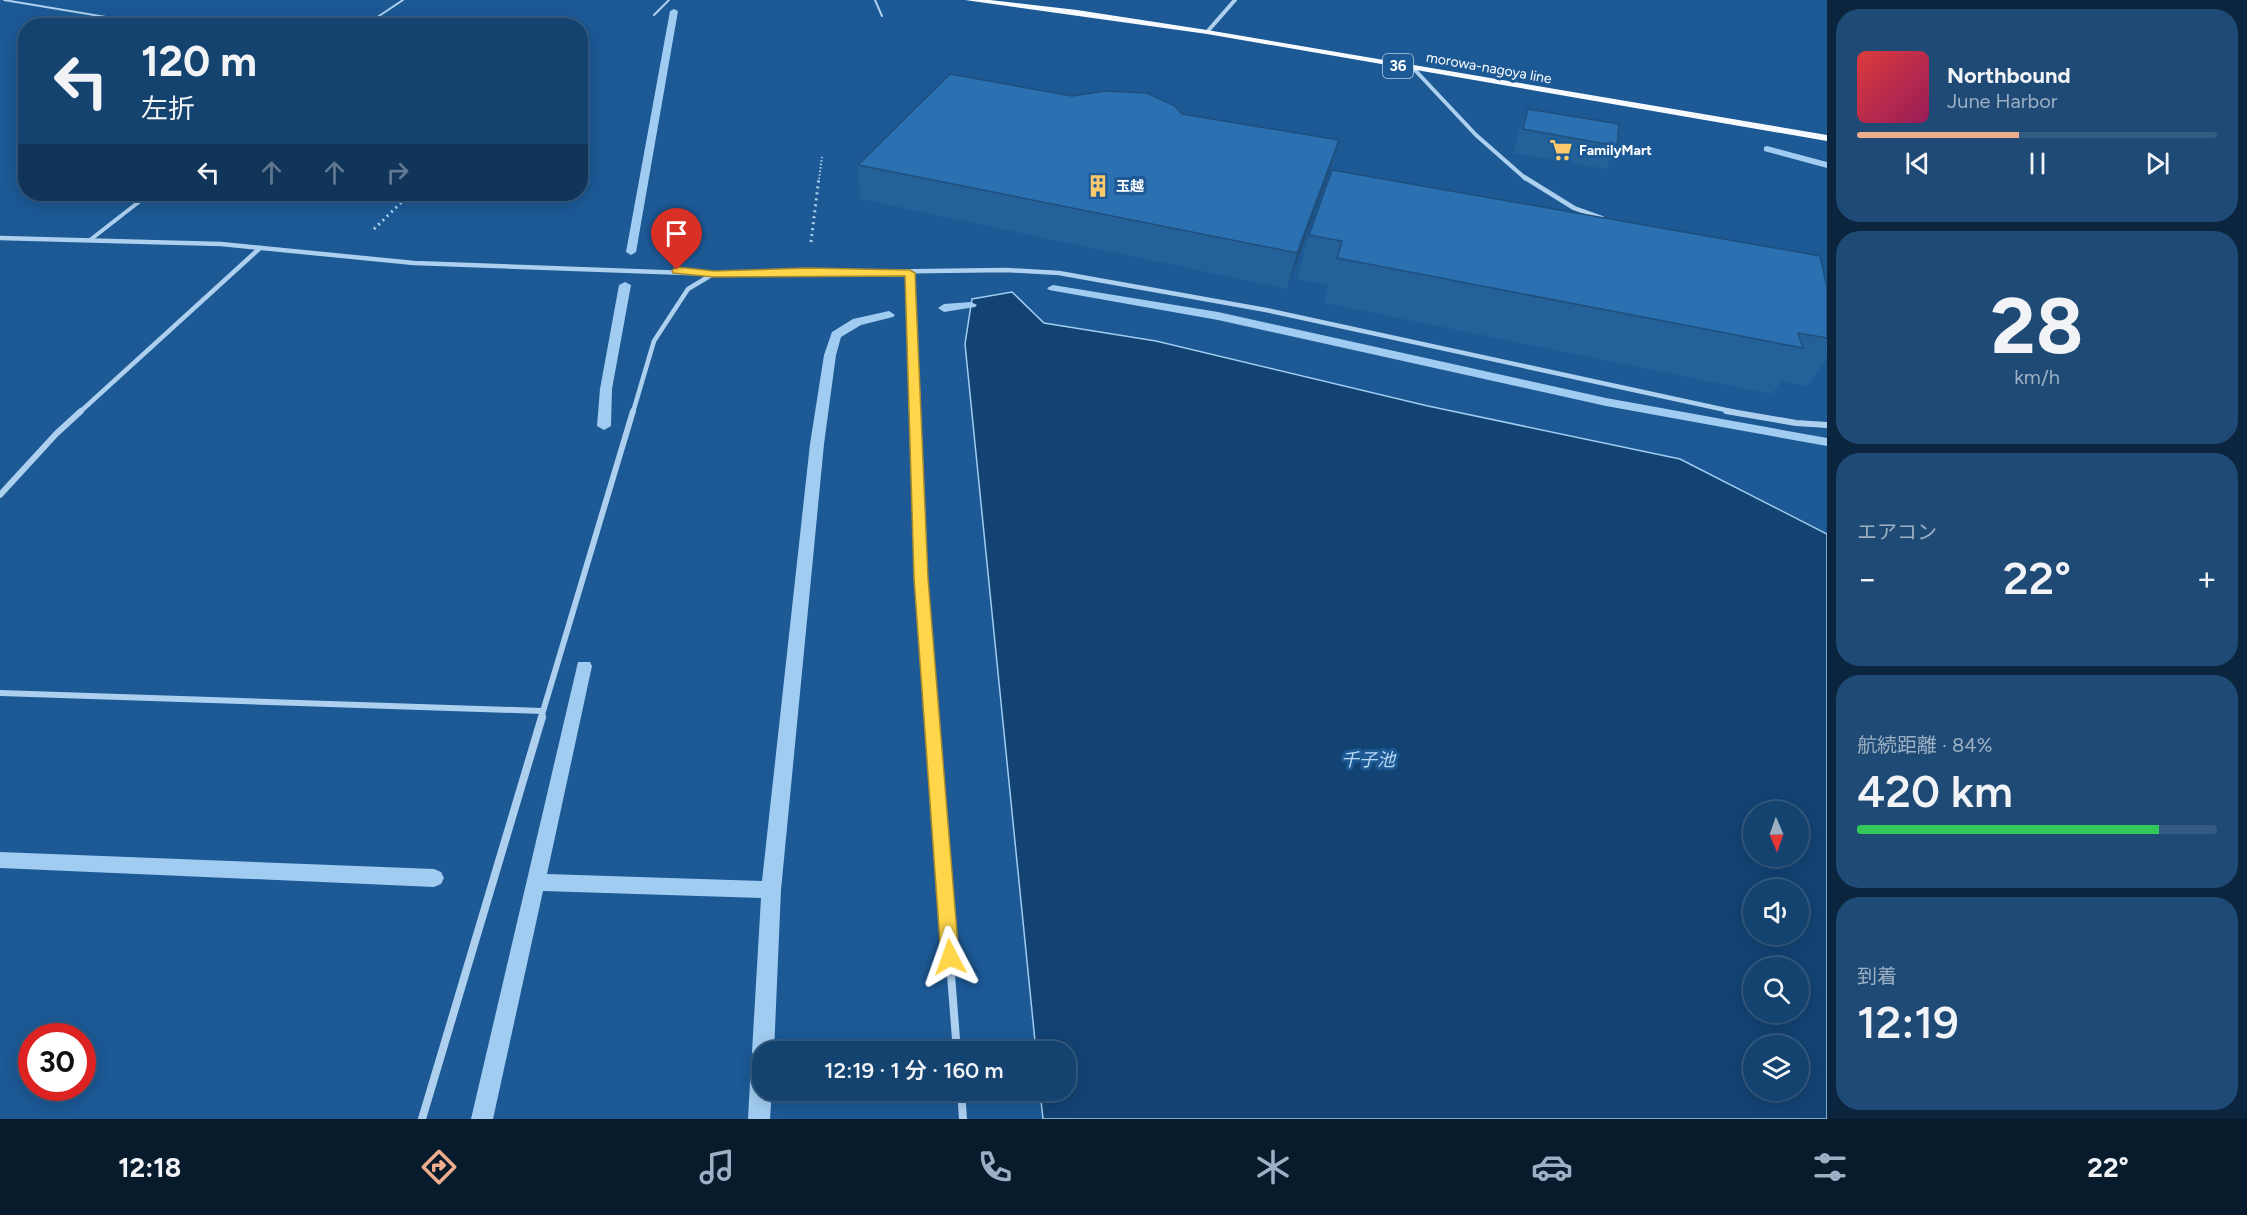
<!DOCTYPE html>
<html lang="ja">
<head>
<meta charset="utf-8">
<style>
	:root { --surface:#154370; --page:#1e4a75; --text:#f1f3f6; --muted:#9db0c3; --line:#345c83; --accent:#eead8d }
	body { margin:0; font-family:Figtree,"Noto Sans JP",sans-serif; background:var(--page); color:var(--text); height:100vh; display:flex; flex-direction:column; font-size:22px; white-space:nowrap }
	* { box-sizing:border-box; margin:0 }
	p { font-size:20px; color:var(--muted) }
	.icon { flex:none; width:33px; height:33px; fill:none; stroke:currentColor; stroke-width:2; stroke-linecap:round; stroke-linejoin:round }
	.map { position:relative; flex:1; overflow:hidden }
	.side { display:flex; flex-direction:column; gap:9px; padding:9px; background:#0c253e; width:420px }
	.side>* { flex:none }
	.guide { position:absolute; left:18px; top:18px; width:570px; height:183px; border-radius:24px; box-shadow:0 3px 15px #0003,0 0 0 2px var(--line); background:#154370; color:var(--text); overflow:hidden }
	.needle { width:39px; rotate:178deg }
	.tools { position:absolute; left:1743px; top:801px; display:grid; gap:12px }
	.tools a { display:grid; place-items:center; width:66px; height:66px; border-radius:50%; background:var(--surface); box-shadow:0 3px 15px #0003,0 0 0 2px var(--line); font-size:30px }
	.speed { position:absolute; left:18px; top:1023px; display:flex; gap:12px; font-size:30px; font-weight:700; text-align:center }
	.speed>* { display:grid; place-content:center; width:78px; height:78px; border-radius:50%; background:var(--surface); box-shadow:0 3px 15px #0003,0 0 0 2px var(--line); line-height:1 }
	.speed .limit { border:9px solid #d22; background:#fff; color:#111 }
	.pin { position:absolute; display:grid; place-items:center; width:51px; height:51px; color:#fff; margin:-62px -26px; border-radius:50% 50% 50% 0; rotate:-45deg; box-shadow:0 0 6px #0007 }
	.pin .icon { rotate:45deg }
	.me { position:absolute; width:66px; margin:-33px; rotate:356deg; stroke-linejoin:round; filter:drop-shadow(0 0 4px #0008) }
	.turn { display:flex; align-items:center; gap:21px; height:126px; padding:0 24px; font-size:27px }
	.turn .icon { width:78px; height:78px; stroke-width:2.5 }
	.turn b { display:block; font-size:42px; line-height:51px }
	.lanes { display:flex; align-items:center; height:57px; padding:0 24px; background:#0003; justify-content:center; gap:30px; direction:ltr }
	.lanes .off { opacity:.35 }
	.big { font-size:45px; font-weight:600; line-height:1.1 }
	.side .widget { flex:1; display:flex; flex-direction:column; justify-content:center; gap:9px; min-width:0; padding:0 21px; border-radius:24px; background:var(--page) }
	.side .dial { align-items:center; gap:0 }
	.dial b { font-size:78px; line-height:1 }
	.song { display:flex; align-items:center; gap:18px }
	.cover { width:72px; height:72px; border-radius:9px; background:linear-gradient(135deg,hsl(0 70% 55%),hsl(330 70% 35%)) }
	.played { height:6px; border-radius:3px; background:linear-gradient(90deg,var(--accent) 45%,var(--line) 45%) }
	.keys { display:flex; justify-content:space-around; direction:ltr }
	.heat { display:flex; justify-content:space-between; align-items:center; font-size:33px; direction:ltr }
	.charge { height:9px; border-radius:4px; background:linear-gradient(90deg,#34c759 84%,var(--line) 0) }
	.trip { position:absolute; left:752px; top:1041px; width:324px; height:60px; border-radius:24px; background:var(--surface); box-shadow:0 3px 15px #0003,0 0 0 2px var(--line); font-weight:600; line-height:60px; text-align:center }
	.menu { display:flex; height:96px; justify-content:space-around; align-items:center; background:#081b2d; color:var(--muted) }
	.menu .icon { width:42px; height:42px }
	.menu .current { color:var(--accent) }
	.menu b { font-size:27px; color:var(--text) }
	main { display:flex; flex:1; min-height:0 }
	.map>svg:first-child { display:block }
	.water { fill:#134373; stroke:#a1ccf1; stroke-width:1.5; fill-rule:evenodd }
	.lines { fill:none; stroke-linecap:round; stroke-linejoin:round }
	.stream { fill:#a1ccf1; fill-rule:evenodd }
	.path-far1 { stroke:#aed0ef; stroke-width:2; stroke-dasharray:1.5 2; stroke-linecap:butt }
	.path { stroke:#aed0ef; stroke-width:3; stroke-dasharray:2 4; stroke-linecap:butt }
	.lane-far1 { stroke:#aed0ef; stroke-width:2 }
	.lane { stroke:#aed0ef; stroke-width:4 }
	.street-far3 { stroke:#aed0ef; stroke-width:4 }
	.street-far2 { stroke:#aed0ef; stroke-width:4.5 }
	.street-far1 { stroke:#aed0ef; stroke-width:6 }
	.street { stroke:#aed0ef; stroke-width:8 }
	.primary { fill:#f6faff; fill-rule:evenodd }
	.wall { fill:#256199 }
	.shaded-wall { fill:#1e4f7d }
	.building { fill:#2b71b2; stroke:#1e4f7d; stroke-width:1.5 }
	.route { fill:#ffd54a; stroke:#a68a30; stroke-width:1.5 }
	.labels { text-anchor:middle; dominant-baseline:central; stroke-width:6; stroke-linejoin:round; paint-order:stroke }
	.far-street-label { font-size:14px; fill:#fff; stroke:#1c5995 }
	.far-poi-label { font-size:14px; font-weight:bold; fill:#fff; stroke:#1c5995; text-anchor:start }
	.shield { fill:#1c5995; stroke:#bbcddf; stroke-width:1.5 }
	.shield-label { font-size:15px; font-weight:bold; fill:#fff }
	.water-label { font-size:18px; font-style:italic; fill:#badaf6; stroke:#1c5995 }
</style>
</head>
<body>
<main>
<div class="map">
<svg width="1827" height="1119" viewBox="0 0 1827 1119">
	<rect width="100%" height="100%" fill="#1c5995"/>
	<path class="water" d="M1012,292L1044,323L1156,341L1428,406L1680,459L1827,534V1119H1043L1040,1091L1065,1090V1052L1036,1051L965,344L972,299ZM1754,812H1798V856H1754ZM1754,890H1798V934H1754ZM1754,968H1798V1012H1754ZM1754,1046H1798V1090H1754Z"/>
	<g class="lines">
		<g class="stream">
			<polygon points="674,9 678,11 636,252 631,255 626,252 670,11"/>
			<polygon points="1767,146 1827,162 1827,168 1764,151 1764,147"/>
			<polygon points="625,282 631,285 612,389 611,426 604,430 597,426 600,389 619,285"/>
			<polygon points="1053,285 1218,312 1606,398 1827,438 1827,446 1606,406 1218,320 1049,290 1047,288"/>
			<polygon points="971,302 977,305 975,307 944,312 938,308 944,304"/>
			<polygon points="889,311 895,315 893,317 861,325 841,337 836,355 824,444 781,890 774,1052 762,1052 762,1090 772,1090 770,1119 748,1119 751,1063 754,1056 752,1052 761,898 543,891 493,1119 471,1119 578,662 590,662 592,666 547,874 762,881 810,444 824,355 832,332 853,319"/>
			<polygon points="0,852 434,869 441,872 444,878 441,884 434,887 0,868"/>
		</g>
		<polyline class="path-far1" points="819,179 822,157"/>
		<g class="path">
			<polyline points="374,229 410,194"/>
			<polyline points="811,242 819,177"/>
		</g>
		<g class="lane-far1">
			<polyline points="4,0 160,26"/>
			<polyline points="875,0 882,16"/>
			<polyline points="654,15 669,0"/>
			<polyline points="364,26 403,0"/>
		</g>
		<polyline class="lane" points="90,240 149,194"/>
		<g class="street-far3">
			<polyline points="1207,32 1235,0"/>
			<polyline points="1414,69 1476,135 1526,179"/>
		</g>
		<g class="street-far2">
			<polyline points="1524,177 1574,208 1602,218"/>
			<polyline points="0,238 221,244 414,263 714,274 1006,270 1059,273 1266,310 1735,412"/>
			<polyline points="910,273 915,412"/>
			<polyline points="80,412 260,248"/>
			<polyline points="633,412 654,341 688,289 713,274"/>
		</g>
		<g class="street-far1">
			<polyline points="915,411 922,601 931,718"/>
			<polyline points="1726,411 1796,423 1827,425"/>
			<polyline points="0,495 56,434 81,411"/>
			<polyline points="0,693 542,711"/>
			<polyline points="541,718 633,411"/>
		</g>
		<g class="street">
			<polyline points="931,717 957,1052"/>
			<polyline points="961,1090 963,1119"/>
			<polyline points="422,1119 542,717"/>
		</g>
		<polygon class="primary" points="965,0 990,0 1077,10 1207,30 1827,135 1827,141 1207,34"/>
	</g>
	<g class="wall">
		<polygon points="1072,96 1339,140 1329,174 1287,289 860,199 858,165"/>
		<polygon points="1528,109 1617,146 1606,169 1514,153 1519,132"/>
		<polygon points="1309,235 1827,288 1827,357 1807,386 1781,381 1772,394 1324,303 1329,285 1297,279"/>
	</g>
	<polygon class="shaded-wall" points="1339,140 1329,174 1287,289 1297,253"/>
	<g class="building">
		<polygon points="950,74 1072,96 1105,91 1147,93 1175,106 1182,114 1339,140 1297,253 858,165"/>
		<polygon points="1528,109 1619,124 1617,146 1523,129"/>
		<polygon points="1332,170 1820,256 1827,288 1827,338 1798,333 1803,348 1337,258 1342,241 1309,235"/>
	</g>
	<polygon class="route" points="677,267 714,271 807,268 910,270 915,273 928,578 959,957 956,963 950,966 943,963 941,957 914,578 905,276 714,277 673,273 672,270"/>
	<defs>
		<g id="supermarket-bare" transform="scale(1.8)"><path d="M-6-5.5h2.5l.6 2H6L4.5 2H-2.5L-4.4-4H-6ZM-1.5 3.2a1.3 1.3 0 1 0 .1 0ZM3 3.2a1.3 1.3 0 1 0 .1 0Z" fill="#ffca6c" stroke="#1c5995" stroke-width="2.5" paint-order="stroke"/></g>
		<g id="building-bare" transform="scale(1.8)"><path d="M-4-6H4V6H1V3H-1V6H-4ZM-2.5-4.3h1.7v1.8h-1.7ZM.8-4.3h1.7v1.8H.8ZM-2.5-1h1.7V.8h-1.7ZM.8-1h1.7V.8H.8Z" fill="#ffca6c" stroke="#1c5995" stroke-width="2.5" paint-order="stroke"/></g>
	</defs>
	<g fill-rule="evenodd">
		<use href="#supermarket-bare" x="1561" y="150"/>
		<use href="#building-bare" x="1098" y="186"/>
	</g>
	<g class="labels">
		<g class="far-street-label">
			<text transform="translate(1489 68) rotate(10)">morowa-nagoya line</text>
		</g>
		<g class="far-poi-label">
			<text x="1579" y="150">FamilyMart</text>
			<text x="1116" y="186">玉越</text>
		</g>
		<rect class="shield" x="1383" y="54" width="30" height="24" rx="4.5"/>
		<g class="shield-label">
			<text x="1398" y="66">36</text>
		</g>
		<g class="water-label">
			<text x="1368" y="760">千子池</text>
		</g>
	</g>
</svg>
<div class="tools">
<a><svg class="needle" viewBox="-14 -14 28 28"><path d="M0-13l5 13h-10z" fill="#e53935"/><path d="M0 13l5-13h-10z" fill="#9db0c3"/></svg></a>
<a><svg class="icon" aria-label="sound" viewBox="0 0 24 24"><path d="M4 9h4l5-4v14l-5-4H4zM17 9q2 3 0 6"/></svg></a>
<a><svg class="icon" aria-label="search" viewBox="0 0 24 24"><circle cx="10" cy="10" r="6"/><path d="M15 15l6 6"/></svg></a>
<a><svg class="icon" aria-label="layers" viewBox="0 0 24 24"><path d="M12 4l9 5-9 5-9-5zM3 14l9 5 9-5"/></svg></a>
</div>
<div class="speed"><div class="limit">30</div></div>
<div class="pin" style="left:677px;top:270px;background:#d93025"><svg class="icon" aria-label="arrive" viewBox="0 0 24 24"><path d="M6 21V4h12l-3 4 3 4H6"/></svg></div>
<svg class="me" style="left:950px;top:957px" viewBox="-20 -20 40 40"><path d="M0-17L14 15 0 8-14 15z" fill="#ffd54a" stroke="#fff" stroke-width="4"/></svg>
<div class="trip">12:19 · 1 分 · 160 m</div>
<div class="guide">
<div class="turn"><svg class="icon" aria-label="left" viewBox="0 0 24 24"><path d="M17 20v-9H6M10 6l-5 5 5 5"/></svg><div><b>120 m</b>左折</div></div>
<div class="lanes"><svg class="icon" aria-label="left" viewBox="0 0 24 24"><path d="M17 20v-9H6M10 6l-5 5 5 5"/></svg><svg class="icon off" aria-label="ahead" viewBox="0 0 24 24"><path d="M12 20V5M6 11l6-6 6 6"/></svg><svg class="icon off" aria-label="ahead" viewBox="0 0 24 24"><path d="M12 20V5M6 11l6-6 6 6"/></svg><svg class="icon off" aria-label="right" viewBox="0 0 24 24"><path d="M7 20v-9h11M14 6l5 5-5 5"/></svg></div>
</div>
</div>
<section class="side">
<div class="widget">
<div class="song"><i class="cover"></i><div><b>Northbound</b><p>June Harbor</p></div></div>
<div class="played"></div>
<div class="keys"><svg class="icon" aria-label="previous" viewBox="0 0 24 24"><path d="M18 5L8 12l10 7zM5 5v14"/></svg><svg class="icon" aria-label="pause" viewBox="0 0 24 24"><path d="M8 5v14M16 5v14"/></svg><svg class="icon" aria-label="next" viewBox="0 0 24 24"><path d="M6 5l10 7-10 7zM19 5v14"/></svg></div>
</div>
<div class="widget dial"><b>28</b><p>km/h</p></div>
<div class="widget"><p>エアコン</p>
<div class="heat"><a>−</a><b class="big">22°</b><a>+</a></div>
</div>
<div class="widget"><p>航続距離 · 84%</p><b class="big">420 km</b><div class="charge"></div></div>
<div class="widget"><p>到着</p><b class="big">12:19</b></div>
</section>
</main>
<nav class="menu">
<b>12:18</b>
<svg class="icon current" aria-label="directions" viewBox="0 0 24 24"><path d="M12 3l9 9-9 9-9-9zM9 14v-3h6M13 9l2 2-2 2"/></svg>
<svg class="icon" aria-label="music" viewBox="0 0 24 24"><path d="M9 18V5l10-2v13"/><circle cx="6" cy="18" r="3"/><circle cx="16" cy="16" r="3"/></svg>
<svg class="icon" aria-label="phone" viewBox="0 0 24 24"><path d="M5 4h4l2 5-3 2q2 4 5 5l2-3 5 2v4C11 20 4 13 5 4z"/></svg>
<svg class="icon" aria-label="climate" viewBox="0 0 24 24"><path d="M12 3v18M4 7l16 10M4 17L20 7"/></svg>
<svg class="icon" aria-label="car" viewBox="0 0 24 24"><path d="M5 17H2v-5l4-1 3-4h7l3 4 3 1v5h-3M9 17h6M6 11h13"/><circle cx="7" cy="17" r="2"/><circle cx="17" cy="17" r="2"/></svg>
<svg class="icon" aria-label="filters" viewBox="0 0 24 24"><path d="M4 7h16M4 17h16"/><circle cx="9" cy="7" r="2"/><circle cx="15" cy="17" r="2"/></svg>
<b>22°</b>
</nav>
</body>
</html>
